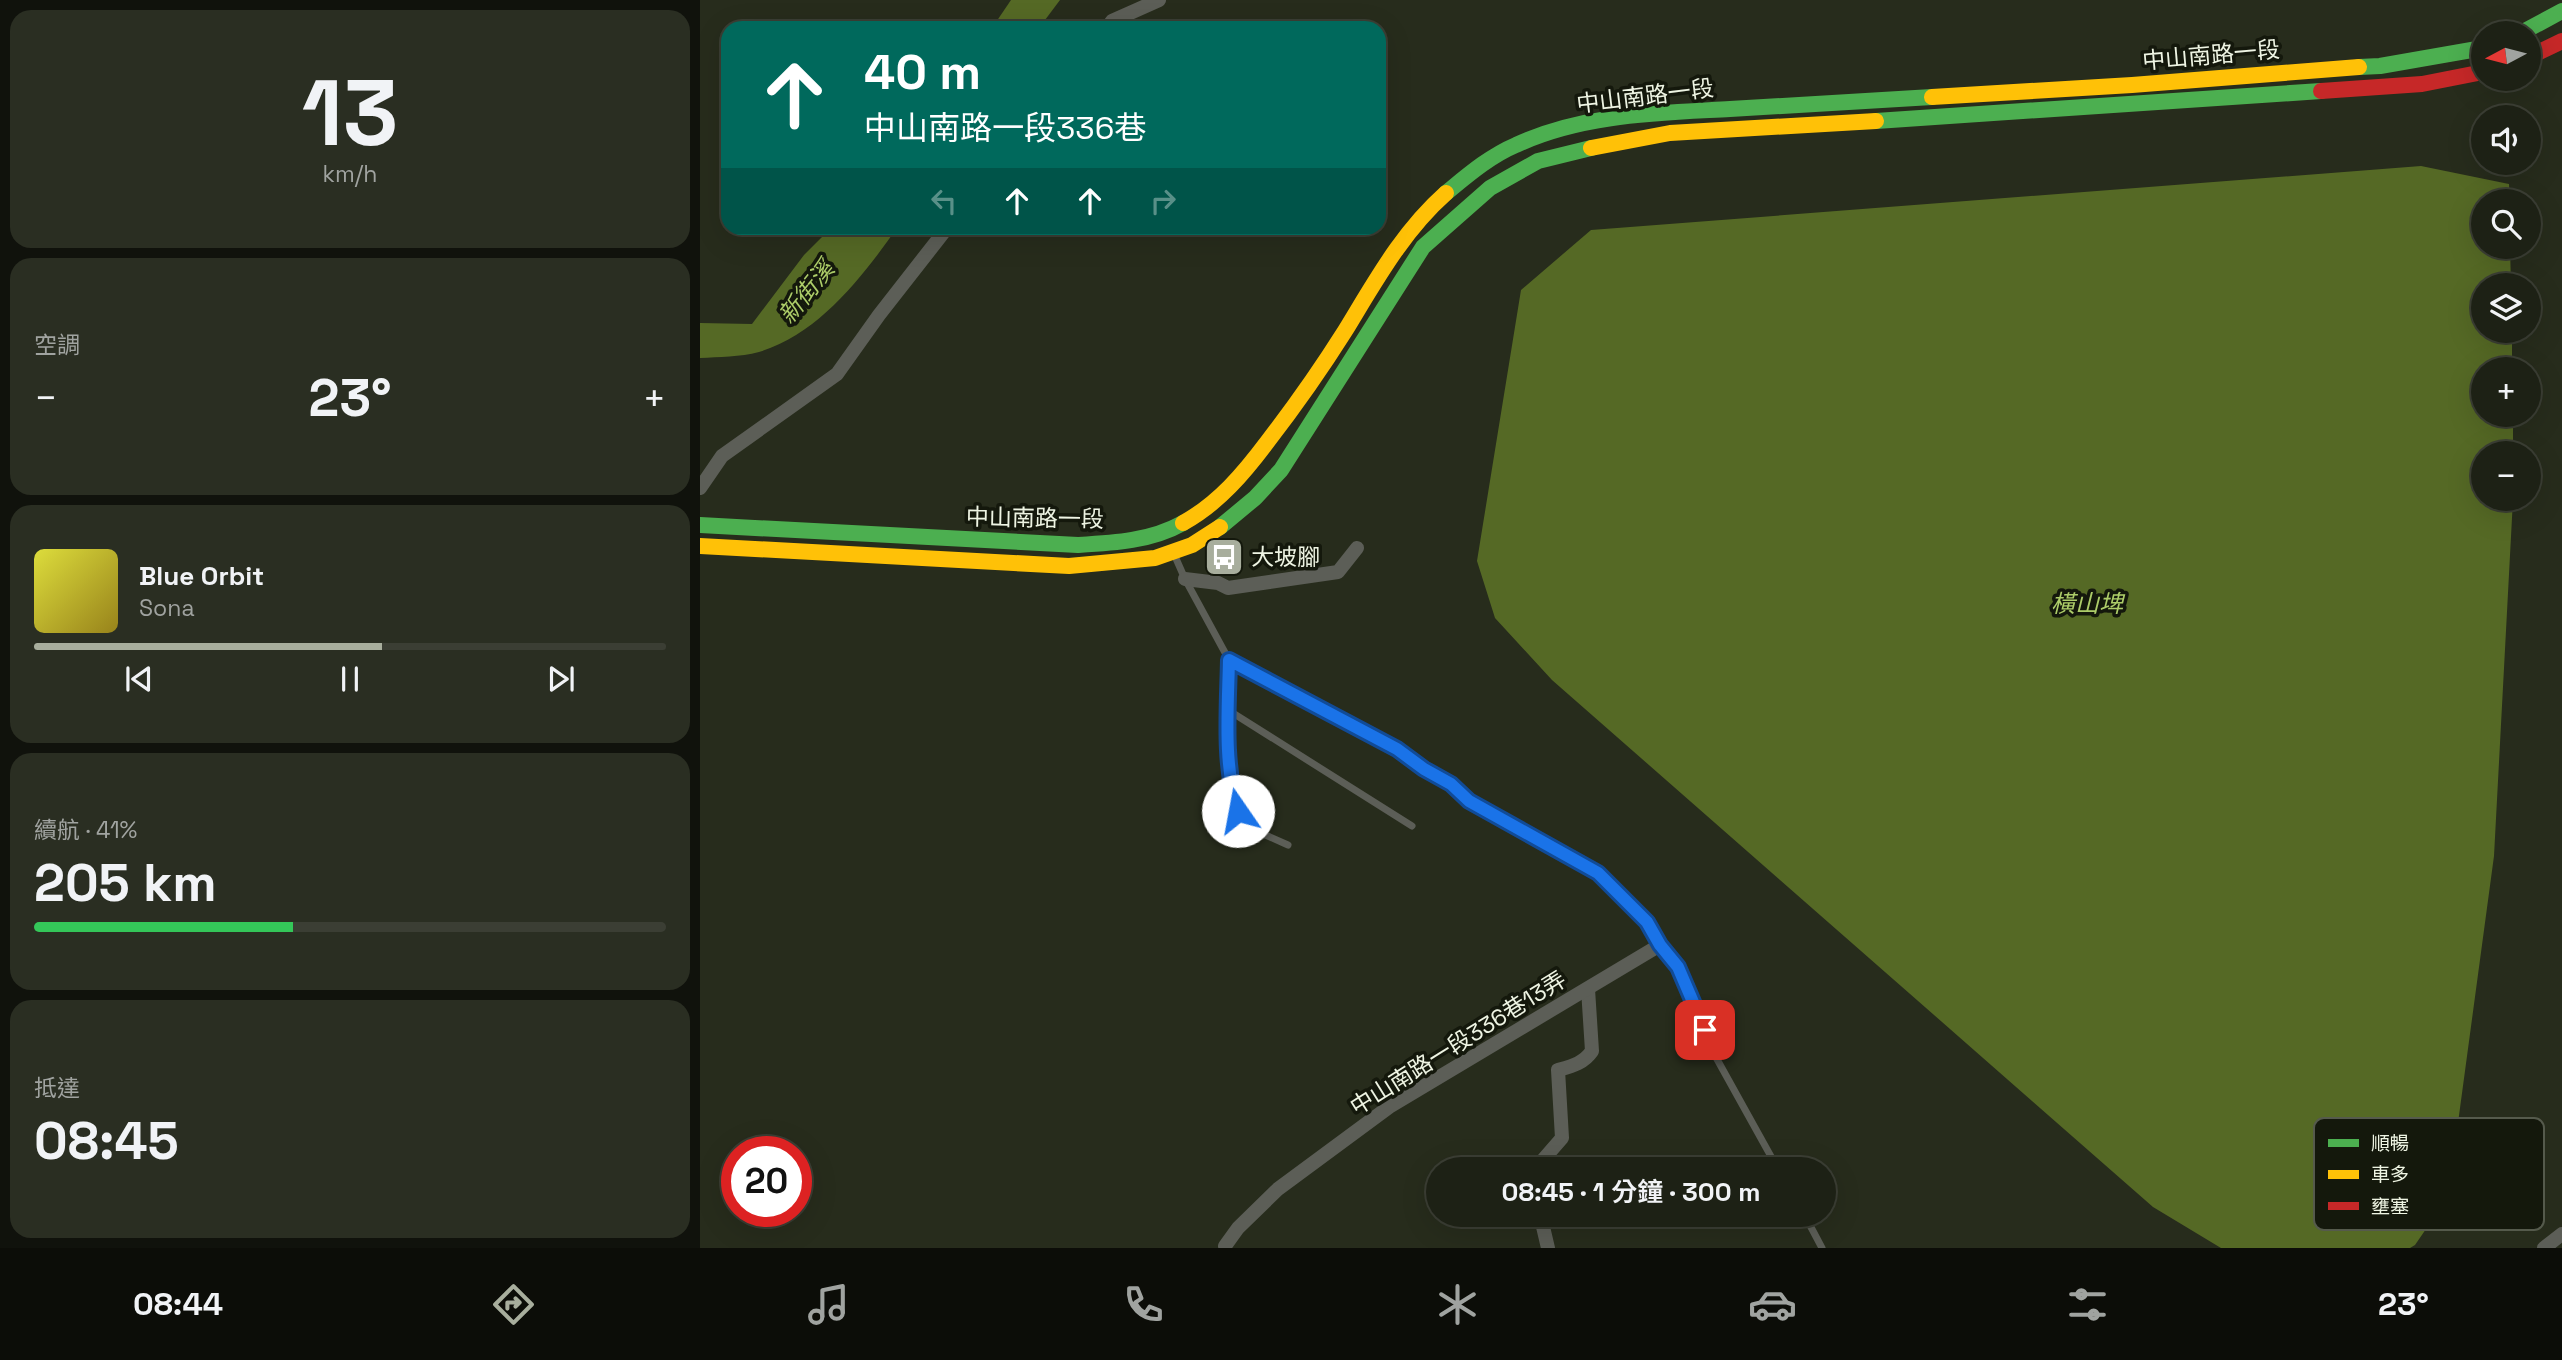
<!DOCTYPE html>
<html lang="zh-TW">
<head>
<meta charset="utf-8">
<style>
	:root { --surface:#1d2115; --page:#2a2e22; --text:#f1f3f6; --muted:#a0a3a0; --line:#3b3e34; --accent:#a8ae9d }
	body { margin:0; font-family:"Space Grotesk","Noto Sans TC",sans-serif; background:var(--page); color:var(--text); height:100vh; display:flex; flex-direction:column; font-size:26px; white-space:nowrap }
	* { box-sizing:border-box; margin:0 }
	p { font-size:23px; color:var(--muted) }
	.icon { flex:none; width:38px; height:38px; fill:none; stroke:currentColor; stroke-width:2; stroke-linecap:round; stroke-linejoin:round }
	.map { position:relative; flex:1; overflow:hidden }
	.panel { display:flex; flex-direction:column; gap:10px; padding:10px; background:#10120c; width:700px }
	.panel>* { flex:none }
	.guide { position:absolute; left:21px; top:21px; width:665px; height:214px; border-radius:21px; box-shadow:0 7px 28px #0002,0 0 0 2px var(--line); background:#00695c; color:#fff; overflow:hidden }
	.needle { width:46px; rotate:263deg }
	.fabs { position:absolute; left:1771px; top:21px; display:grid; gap:14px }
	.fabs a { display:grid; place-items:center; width:70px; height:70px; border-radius:50%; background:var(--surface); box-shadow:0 7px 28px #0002,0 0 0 2px var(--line); font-size:35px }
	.speed { position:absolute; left:21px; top:1136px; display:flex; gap:14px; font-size:35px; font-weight:700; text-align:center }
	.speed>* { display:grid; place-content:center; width:91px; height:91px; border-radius:50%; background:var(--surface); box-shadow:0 7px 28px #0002,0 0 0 2px var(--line); line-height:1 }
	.speed .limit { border:10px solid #d22; background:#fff; color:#111 }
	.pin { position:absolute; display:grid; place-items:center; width:60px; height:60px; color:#fff; margin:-30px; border-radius:14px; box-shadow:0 4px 10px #0006 }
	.me { position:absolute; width:77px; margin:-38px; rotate:348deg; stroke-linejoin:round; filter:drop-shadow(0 0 5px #0008) }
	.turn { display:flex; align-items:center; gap:24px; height:147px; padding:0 28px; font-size:32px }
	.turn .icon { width:91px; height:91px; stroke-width:2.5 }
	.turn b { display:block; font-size:49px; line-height:60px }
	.lanes { display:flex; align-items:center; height:66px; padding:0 28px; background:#0003; justify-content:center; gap:35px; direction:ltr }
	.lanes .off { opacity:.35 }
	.big { font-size:52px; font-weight:600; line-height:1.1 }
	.panel .tile { flex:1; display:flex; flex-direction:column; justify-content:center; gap:10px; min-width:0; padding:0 24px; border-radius:21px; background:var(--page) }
	.panel .dial { align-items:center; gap:0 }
	.dial b { font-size:91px; line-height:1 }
	.song { display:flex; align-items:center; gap:21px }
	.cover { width:84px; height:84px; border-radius:10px; background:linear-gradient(135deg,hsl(60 70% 55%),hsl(50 70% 35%)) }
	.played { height:7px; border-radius:4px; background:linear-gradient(90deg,var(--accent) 55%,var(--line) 55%) }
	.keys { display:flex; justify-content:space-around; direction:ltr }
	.heat { display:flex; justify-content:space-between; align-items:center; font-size:38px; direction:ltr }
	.charge { height:10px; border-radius:5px; background:linear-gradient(90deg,#34c759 41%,var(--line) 0) }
	.trip { position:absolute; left:726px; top:1157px; width:410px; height:70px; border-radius:35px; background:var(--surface); box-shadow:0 7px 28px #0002,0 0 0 2px var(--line); font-weight:600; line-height:70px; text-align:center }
	.tabs { display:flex; height:112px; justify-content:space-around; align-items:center; background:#0c0d08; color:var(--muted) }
	.tabs .icon { width:49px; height:49px }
	.tabs .current { color:var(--accent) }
	.tabs b { font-size:32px; color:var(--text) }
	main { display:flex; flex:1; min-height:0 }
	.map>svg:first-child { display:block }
	.water { fill:#556925 }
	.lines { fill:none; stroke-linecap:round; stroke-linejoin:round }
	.lane { stroke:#5c5e57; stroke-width:7 }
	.street { stroke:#5c5e57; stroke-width:14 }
	.fast { stroke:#4caf50; stroke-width:16 }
	.slow { stroke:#ffc107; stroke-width:16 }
	.jam { stroke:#c62828; stroke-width:16 }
	.route-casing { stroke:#114b97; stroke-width:18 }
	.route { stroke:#1a73e8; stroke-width:12 }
	.labels { text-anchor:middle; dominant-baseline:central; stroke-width:7; stroke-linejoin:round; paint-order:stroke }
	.street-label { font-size:23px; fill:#eef4e3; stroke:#14180c }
	.poi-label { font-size:23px; fill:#eef4e3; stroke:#14180c; text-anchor:start }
	.water-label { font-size:24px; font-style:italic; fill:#adcd69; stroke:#14180c }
	.key { fill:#14180c; stroke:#555a4c; stroke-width:2 }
	.key-label { font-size:19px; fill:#eef4e3 }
</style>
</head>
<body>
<main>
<section class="panel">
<div class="tile dial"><b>13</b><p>km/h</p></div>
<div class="tile"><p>空調</p>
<div class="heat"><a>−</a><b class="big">23°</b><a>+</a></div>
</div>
<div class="tile">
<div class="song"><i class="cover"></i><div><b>Blue Orbit</b><p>Sona</p></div></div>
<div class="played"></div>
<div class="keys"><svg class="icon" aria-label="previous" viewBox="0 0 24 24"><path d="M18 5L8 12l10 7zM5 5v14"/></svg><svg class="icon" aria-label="pause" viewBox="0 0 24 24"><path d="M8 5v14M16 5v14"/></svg><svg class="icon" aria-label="next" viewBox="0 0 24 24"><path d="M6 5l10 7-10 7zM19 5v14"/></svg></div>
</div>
<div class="tile"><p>續航 · 41%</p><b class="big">205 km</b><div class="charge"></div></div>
<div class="tile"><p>抵達</p><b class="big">08:45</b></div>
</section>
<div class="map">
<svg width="1862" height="1248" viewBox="0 0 1862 1248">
	<rect width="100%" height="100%" fill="#272c1c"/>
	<g class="water">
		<polygon points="311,0 360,0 339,28 292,28"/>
		<polygon points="1721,166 1809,184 1810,201 1783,201 1783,247 1810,247 1811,285 1783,285 1783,331 1812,331 1812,369 1783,369 1783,415 1813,415 1813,453 1783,453 1783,499 1813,499 1794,856 1748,1197 1715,1245 1710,1248 1521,1248 1453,1207 852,680 795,618 777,561 821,290 891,230"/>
		<path d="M131,228H197C163,276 119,334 59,352C40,357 19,357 0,358V323L52,324L104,255Z"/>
	</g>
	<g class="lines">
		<g class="lane">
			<polyline points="474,554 485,579 529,660 528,710 532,790 538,811 552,829 588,845"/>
			<polyline points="529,660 697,749 724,769 751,784 769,801 898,873 947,921 960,945 978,967 1013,1052 1078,1169"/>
			<polyline points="528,710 712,826"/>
			<polyline points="1104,1214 1122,1248"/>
		</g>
		<g class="street">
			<polyline points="407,28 412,21 459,0"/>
			<polyline points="0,488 22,456 137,374 179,315 247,228"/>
			<polyline points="485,579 518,583 528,588 638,572 657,548"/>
			<path d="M839,1169L842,1161L862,1138L858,1070C872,1066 884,1063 892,1051L888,989"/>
			<polyline points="840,1214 848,1248"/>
			<polyline points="525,1246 538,1228 578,1189 689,1107 960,945"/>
			<polyline points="1844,1248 1862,1234"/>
		</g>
		<g class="fast">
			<polyline points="1821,33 1862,11"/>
			<polyline points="1659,67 1680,66 1783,48"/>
			<polyline points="1176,121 1621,91"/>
			<path d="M746,193C768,175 790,156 816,145C882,114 959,113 1030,109C1097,105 1164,101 1232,97"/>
			<path d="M0,525L378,545C414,543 451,541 483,523"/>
			<polyline points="520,527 555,498 581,470 723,247 790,188 838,161 891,148"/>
		</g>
		<g class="slow">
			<polyline points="1232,97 1432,85 1659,67"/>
			<polyline points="891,148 970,133 1176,121"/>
			<path d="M483,523C519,503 544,473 568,441C595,406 621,369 645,331C675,282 702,232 746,193"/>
			<polyline points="0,546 369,566 455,558 492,545 520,527"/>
		</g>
		<g class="jam">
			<polyline points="1829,57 1862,41"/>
			<polyline points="1621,91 1722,84 1783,72"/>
		</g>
	</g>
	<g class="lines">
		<g class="route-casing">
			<path id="route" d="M538,811C523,764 528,709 529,660L697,749L724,769L751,784L769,801L898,873L947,922L960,945L978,967L1005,1030"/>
		</g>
		<use href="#route" class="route"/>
	</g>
	<defs>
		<g id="bus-square" transform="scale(2.0125)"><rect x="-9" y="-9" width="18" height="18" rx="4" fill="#a8ae9d" stroke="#14180c"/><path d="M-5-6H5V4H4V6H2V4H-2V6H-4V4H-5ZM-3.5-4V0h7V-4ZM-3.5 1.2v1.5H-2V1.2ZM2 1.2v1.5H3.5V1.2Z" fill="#fff"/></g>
	</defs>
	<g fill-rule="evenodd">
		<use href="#bus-square" x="524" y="557"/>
	</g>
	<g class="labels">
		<g class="street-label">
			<text transform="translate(1511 55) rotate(-5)">中山南路一段</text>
			<text transform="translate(945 96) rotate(-7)">中山南路一段</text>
			<text transform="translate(335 518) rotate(1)">中山南路一段</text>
			<text transform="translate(758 1043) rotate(-32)">中山南路一段336巷13弄</text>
		</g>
		<g class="poi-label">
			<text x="551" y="557">大坡腳</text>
		</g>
		<g class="water-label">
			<text transform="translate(106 292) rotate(-51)">新街溪</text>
			<text x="1387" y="603">橫山埤</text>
		</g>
	</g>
	<rect x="1614" y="1118" width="230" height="112" rx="10" class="key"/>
	<rect x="1628" y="1139" width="31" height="8" fill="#4caf50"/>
	<rect x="1628" y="1170" width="31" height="9" fill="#ffc107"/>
	<rect x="1628" y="1202" width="31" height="8" fill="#c62828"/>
	<g class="key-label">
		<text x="1671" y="1150">順暢</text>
		<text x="1671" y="1181">車多</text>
		<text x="1671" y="1213">壅塞</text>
	</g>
</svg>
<div class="fabs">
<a><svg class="needle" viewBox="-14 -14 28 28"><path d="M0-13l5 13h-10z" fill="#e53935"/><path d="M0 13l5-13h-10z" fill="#a0a3a0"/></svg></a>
<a><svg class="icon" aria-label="sound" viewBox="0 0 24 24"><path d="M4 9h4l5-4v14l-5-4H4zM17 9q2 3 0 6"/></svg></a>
<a><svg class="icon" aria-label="search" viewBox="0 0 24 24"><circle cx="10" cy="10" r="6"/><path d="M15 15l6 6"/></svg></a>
<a><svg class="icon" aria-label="layers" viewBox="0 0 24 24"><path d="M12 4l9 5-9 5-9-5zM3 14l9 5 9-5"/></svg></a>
<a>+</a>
<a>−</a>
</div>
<div class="speed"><div class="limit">20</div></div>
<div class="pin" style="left:1005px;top:1030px;background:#d93025"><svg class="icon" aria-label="arrive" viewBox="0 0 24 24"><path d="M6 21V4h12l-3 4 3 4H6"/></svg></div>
<svg class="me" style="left:538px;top:811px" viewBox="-20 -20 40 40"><circle r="19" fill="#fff"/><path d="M0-13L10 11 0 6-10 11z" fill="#1a73e8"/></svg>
<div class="trip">08:45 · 1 分鐘 · 300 m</div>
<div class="guide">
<div class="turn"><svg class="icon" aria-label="ahead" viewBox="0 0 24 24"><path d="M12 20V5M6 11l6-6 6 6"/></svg><div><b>40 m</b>中山南路一段336巷</div></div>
<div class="lanes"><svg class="icon off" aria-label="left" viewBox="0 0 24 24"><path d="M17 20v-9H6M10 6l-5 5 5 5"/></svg><svg class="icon" aria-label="ahead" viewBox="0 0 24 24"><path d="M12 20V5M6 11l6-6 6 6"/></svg><svg class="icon" aria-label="ahead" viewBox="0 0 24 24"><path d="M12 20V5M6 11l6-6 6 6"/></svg><svg class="icon off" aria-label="right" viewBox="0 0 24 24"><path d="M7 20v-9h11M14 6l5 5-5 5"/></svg></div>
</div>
</div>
</main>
<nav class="tabs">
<b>08:44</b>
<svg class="icon current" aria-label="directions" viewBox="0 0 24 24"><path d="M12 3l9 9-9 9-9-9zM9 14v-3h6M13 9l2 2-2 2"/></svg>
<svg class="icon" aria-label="music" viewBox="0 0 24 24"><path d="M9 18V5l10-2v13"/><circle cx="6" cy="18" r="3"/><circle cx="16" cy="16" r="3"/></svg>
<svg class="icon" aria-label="phone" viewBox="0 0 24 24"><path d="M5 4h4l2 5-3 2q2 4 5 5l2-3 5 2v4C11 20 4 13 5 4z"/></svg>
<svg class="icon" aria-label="climate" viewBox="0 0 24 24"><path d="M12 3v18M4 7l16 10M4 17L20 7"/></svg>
<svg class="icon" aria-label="car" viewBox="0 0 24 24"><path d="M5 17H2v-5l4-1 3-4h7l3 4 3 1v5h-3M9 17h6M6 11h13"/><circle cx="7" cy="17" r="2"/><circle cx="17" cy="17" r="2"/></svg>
<svg class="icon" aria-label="filters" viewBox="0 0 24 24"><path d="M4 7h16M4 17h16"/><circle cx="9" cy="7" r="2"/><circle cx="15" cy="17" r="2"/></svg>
<b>23°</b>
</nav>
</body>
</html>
